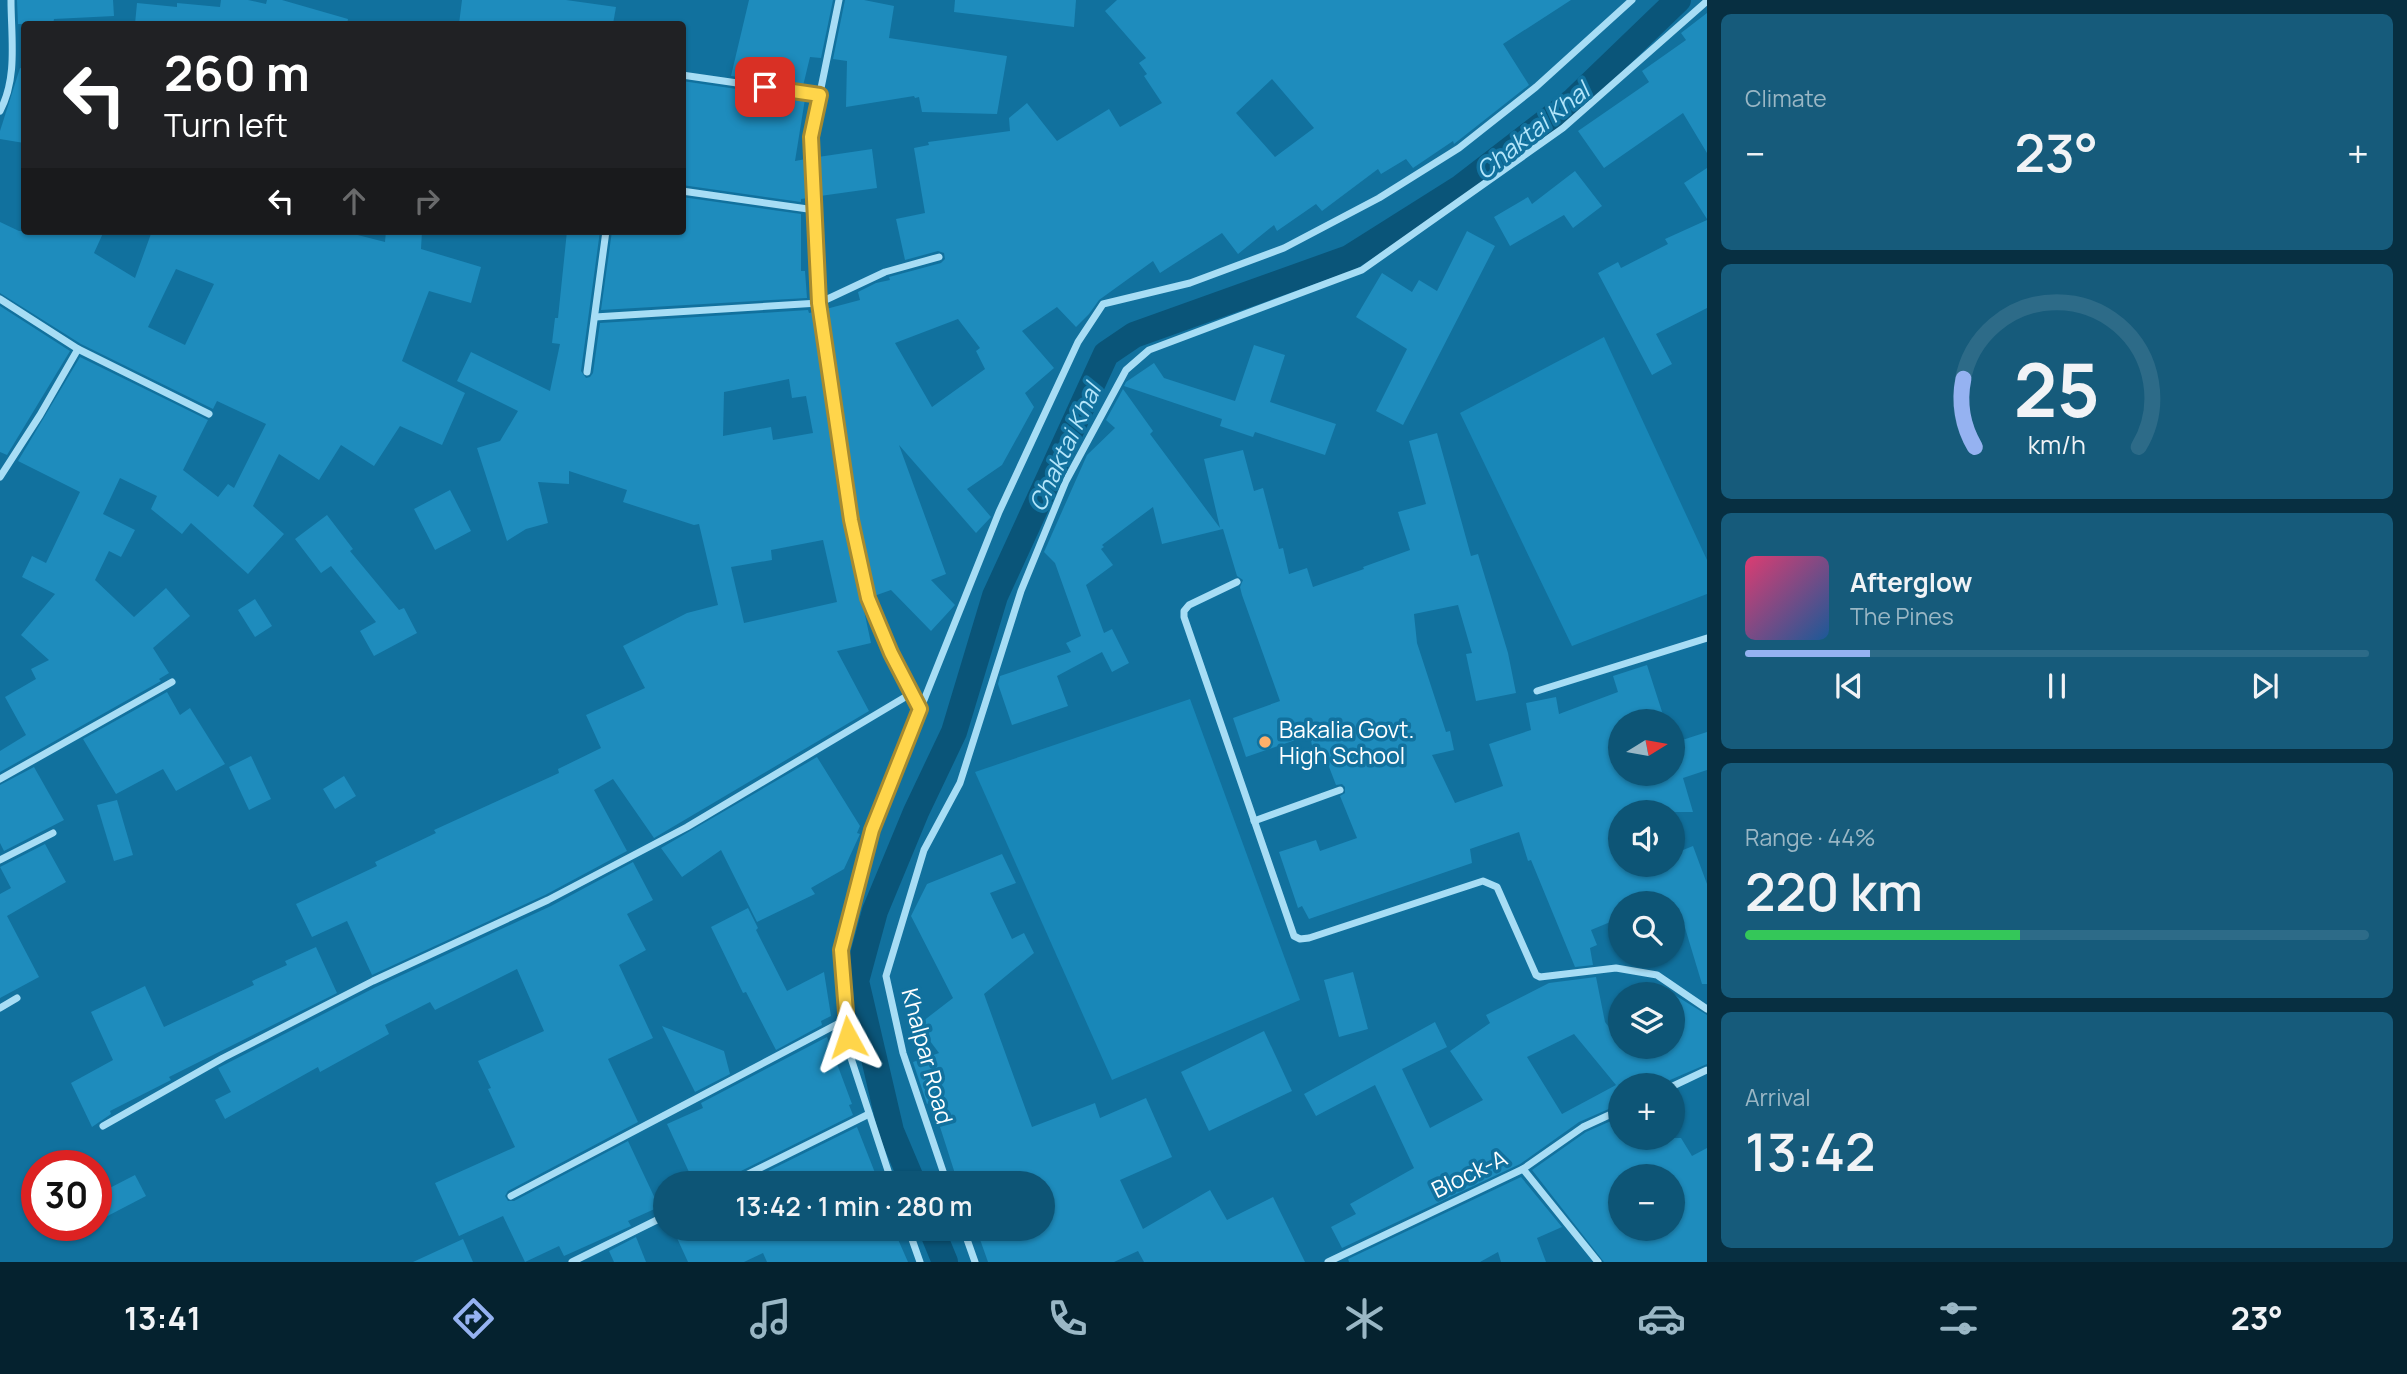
<!DOCTYPE html>
<html lang="en">
<head>
<meta charset="utf-8">
<style>
	:root { --surface:#0d5576; --page:#165b7b; --text:#f1f3f6; --muted:#9ab7c5; --line:#2d6b88; --accent:#95b2f1 }
	body { margin:0; font-family:Manrope,sans-serif; background:var(--page); color:var(--text); height:100vh; display:flex; flex-direction:column; font-size:26px; white-space:nowrap }
	* { box-sizing:border-box; margin:0 }
	p { font-size:23px; color:var(--muted) }
	.icon { flex:none; width:38px; height:38px; fill:none; stroke:currentColor; stroke-width:2; stroke-linecap:round; stroke-linejoin:round }
	.map { position:relative; flex:1; overflow:hidden }
	.side { display:flex; flex-direction:column; gap:14px; padding:14px; background:#072f41; width:700px }
	.side>* { flex:none }
	.banner { position:absolute; left:21px; top:21px; width:665px; height:214px; border-radius:7px; box-shadow:0 2px 5px #0004; background:#202124; color:#fff; overflow:hidden }
	.needle { width:46px; rotate:79deg }
	.fabs { position:absolute; left:1608px; top:709px; display:grid; gap:14px }
	.fabs a { display:grid; place-items:center; width:77px; height:77px; border-radius:50%; background:var(--surface); box-shadow:0 2px 5px #0004; font-size:35px }
	.speed { position:absolute; left:21px; top:1150px; display:flex; gap:14px; font-size:35px; font-weight:700; text-align:center }
	.speed>* { display:grid; place-content:center; width:91px; height:91px; border-radius:50%; background:var(--surface); box-shadow:0 2px 5px #0004; line-height:1 }
	.speed .limit { border:10px solid #d22; background:#fff; color:#111 }
	.pin { position:absolute; display:grid; place-items:center; width:60px; height:60px; color:#fff; margin:-30px; border-radius:14px; box-shadow:0 4px 10px #0006 }
	.me { position:absolute; width:77px; margin:-38px; rotate:355deg; stroke-linejoin:round; filter:drop-shadow(0 0 5px #0008) }
	.turn { display:flex; align-items:center; gap:24px; height:147px; padding:0 28px; font-size:32px }
	.turn .icon { width:91px; height:91px; stroke-width:2.5 }
	.turn b { display:block; font-size:49px; line-height:60px }
	.lanes { display:flex; align-items:center; height:66px; padding:0 28px; background:#0003; justify-content:center; gap:35px; direction:ltr }
	.lanes .off { opacity:.35 }
	.big { font-size:52px; font-weight:600; line-height:1.1 }
	.side .tile { flex:1; display:flex; flex-direction:column; justify-content:center; gap:10px; min-width:0; padding:0 24px; border-radius:10px; background:var(--page) }
	.side .dial { align-items:center; gap:0 }
	.dial svg { height:182px; overflow:visible; fill:none; stroke:var(--line); stroke-width:7; stroke-linecap:round; text-anchor:middle }
	.dial text { fill:var(--text); stroke:none }
	.song { display:flex; align-items:center; gap:21px }
	.cover { width:84px; height:84px; border-radius:10px; background:linear-gradient(135deg,hsl(340 70% 55%),hsl(210 70% 35%)) }
	.played { height:7px; border-radius:4px; background:linear-gradient(90deg,var(--accent) 20%,var(--line) 20%) }
	.keys { display:flex; justify-content:space-around; direction:ltr }
	.heat { display:flex; justify-content:space-between; align-items:center; font-size:38px; direction:ltr }
	.charge { height:10px; border-radius:5px; background:linear-gradient(90deg,#34c759 44%,var(--line) 0) }
	.trip { position:absolute; left:653px; top:1171px; width:402px; height:70px; border-radius:35px; background:var(--surface); box-shadow:0 2px 5px #0004; font-weight:600; line-height:70px; text-align:center }
	.tabs { display:flex; height:112px; justify-content:space-around; align-items:center; background:#05222f; color:var(--muted) }
	.tabs .icon { width:49px; height:49px }
	.tabs .current { color:var(--accent) }
	.tabs b { font-size:32px; color:var(--text) }
	main { display:flex; flex:1; min-height:0 }
	.map>svg:first-child { display:block }
	.green { fill:#1887b8 }
	.lines { fill:none; stroke-linecap:round; stroke-linejoin:round }
	.canal { stroke:#0a5579; stroke-width:26 }
	.building { fill:#1e8cbd; fill-rule:evenodd }
	.minor { stroke:#a7ddf5; stroke-width:7 }
	.route-casing { stroke:#a68a30; stroke-width:18 }
	.route { stroke:#ffd54a; stroke-width:12 }
	.poi-dot { fill:#ffb06a; stroke:#11719e; stroke-width:2.5 }
	.labels { text-anchor:middle; dominant-baseline:central; stroke-width:7; stroke-linejoin:round; paint-order:stroke }
	.poi-label { font-size:23px; fill:#fff; stroke:#11719e; text-anchor:start }
	.street-label { font-size:23px; fill:#fff; stroke:#11719e }
	.water-label { font-size:24px; font-style:italic; fill:#b3e6fb; stroke:#11719e }
</style>
</head>
<body>
<main>
<div class="map">
<svg width="1707" height="1262" viewBox="0 0 1707 1262">
	<rect width="100%" height="100%" fill="#11719e"/>
	<g class="green">
		<polygon points="1604,337 1707,560 1707,594 1572,646 1460,413"/>
		<polygon points="1190,699 1300,1000 1112,1080 975,772"/>
	</g>
	<g class="lines">
		<g class="canal">
			<polyline points="913,1183 891,1131 856,981 875,911 916,812 954,732 995,596 1106,354 1134,335 1349,258 1460,188 1573,101 1678,0"/>
			<polyline points="931,1228 945,1262"/>
		</g>
	</g>
	<g class="building">
		<polygon points="17,0 113,0 114,16 54,19 53,24 18,24"/>
		<polygon points="221,0 248,0 266,4 267,0 282,0 348,19 347,24 135,24 137,3 177,7 177,3 220,7"/>
		<polygon points="462,0 566,0 616,7 613,24 459,24"/>
		<polygon points="749,0 833,0 821,58 810,57 803,86 731,76"/>
		<polygon points="845,0 864,0 894,6 889,38 1007,56 997,114 922,112 919,97 915,98 914,96 846,107 847,61 833,59"/>
		<polygon points="955,0 1076,0 1074,27 954,12"/>
		<path d="M1117,0H1571L1503,44L1529,85L1454,144L1453,141L1413,168L1406,159L1381,174L1378,169L1322,211L1316,204L1277,231L1274,225L1238,254L1222,233L1160,273L1153,261L1099,300L1089,314L1076,327L1057,307L1022,331L1054,368L1025,393L1034,407L1002,465L967,489L991,517L976,533L899,445L946,574L931,580L955,605L931,631L891,590L874,596L857,520L826,309L860,300L858,292L876,283L890,280L889,277L941,263L945,259L944,253L938,251L905,260L896,219L925,213L914,148L929,145L928,142L1010,131L1009,118L1027,103L1057,141L1109,109L1120,127L1162,103L1144,76L1147,74L1139,63L1146,58L1105,11ZM1272,79L1314,128L1275,157L1236,113ZM958,319L980,348L976,351L985,369L932,407L895,343Z"/>
		<polygon points="1707,13 1707,153 1683,113 1604,168 1578,131 1649,82 1642,71 1686,40 1681,33"/>
		<polygon points="20,68 24,69 24,143 0,139 0,131"/>
		<polygon points="682,81 805,99 795,161 806,159 808,198 801,199 801,202 682,185"/>
		<polygon points="872,149 877,188 820,196 818,157"/>
		<polygon points="1707,168 1707,219 1684,183"/>
		<polygon points="1575,171 1602,206 1573,228 1564,215 1510,246 1494,217 1528,197 1532,204"/>
		<polygon points="682,197 801,214 801,271 805,271 807,298 601,310 612,231 682,231"/>
		<polygon points="1707,220 1707,308 1656,334 1672,364 1652,375 1598,273 1618,262 1621,268 1668,244 1665,239"/>
		<path d="M0,222L19,231H104L94,253L135,278L152,231H342L385,242L386,231H422L421,249L481,267L471,303L429,291L402,361L465,393L442,445L400,426L374,466L341,445L319,480L279,454L253,506L284,534L248,574L191,523L182,534L151,509L157,496L120,478L103,514L135,530L121,557L109,551L95,580L134,617L166,588L190,616L153,648L169,673L159,679L161,681L0,772V751L26,735L5,697L36,679L31,669L49,660L21,635L55,594L22,577L32,556L46,563L80,492L18,461L80,357L208,420L183,470L218,497L228,484L234,488L266,424L217,401L213,409L81,344L0,293ZM176,269L214,284L185,345L148,327Z"/>
		<path d="M567,231H600L581,371L586,378L590,377L593,373L600,323L808,310L809,313L814,312L845,522L871,643L837,651L869,711L654,838L613,779L594,790L627,851L545,895L372,975L347,921L312,937L296,904L377,866L375,862L436,833L434,830L559,773L558,769L601,748L586,715L645,688L623,646L687,613L718,605L699,524L694,525L623,502L627,490L569,471V484L538,482L548,523L526,529L507,541L477,448L500,441L518,411L457,381L471,352L550,391L560,344L552,343L555,318H558ZM789,379L792,398L806,396L813,433L773,440L771,427L723,436L724,392ZM823,540L837,602L744,623L731,567L772,560L771,550Z"/>
		<polygon points="1467,231 1495,246 1403,425 1376,411 1407,349 1356,317 1382,273 1412,292 1419,280 1437,291"/>
		<polygon points="0,306 70,351 7,455 0,452"/>
		<polygon points="1254,345 1285,355 1270,402 1336,424 1325,455 1255,432 1253,437 1220,426 1222,419 1124,386 1126,382 1154,363 1164,378 1235,401"/>
		<polygon points="1123,389 1153,431 1150,434 1220,528 1204,459 1243,450 1254,491 1263,488 1279,549 1283,548 1289,574 1307,568 1313,587 1364,569 1363,567 1410,550 1398,512 1426,504 1409,441 1437,433 1471,556 1478,554 1508,653 1516,693 1476,701 1466,654 1472,653 1458,605 1414,614 1417,643 1446,732 1450,731 1454,750 1432,755 1455,803 1503,786 1489,744 1531,730 1526,703 1556,697 1559,714 1618,692 1613,676 1647,665 1665,721 1620,721 1620,774 1673,774 1673,743 1707,732 1707,770 1683,778 1693,812 1620,812 1620,864 1673,864 1673,854 1693,846 1707,884 1707,984 1702,984 1679,908 1673,911 1673,903 1620,903 1620,918 1591,930 1597,945 1590,948 1593,965 1575,967 1531,860 1528,861 1519,832 1470,849 1472,863 1309,919 1302,906 1298,908 1279,852 1316,840 1320,851 1357,838 1340,796 1345,793 1345,787 1342,784 1336,785 1326,759 1315,762 1310,735 1246,757 1233,718 1280,701 1242,595 1240,587 1243,580 1237,576 1223,529 1162,544 1153,507 1102,545 1104,547 1101,549 1113,565 1086,585 1104,633 1112,629 1129,663 1112,672 1102,652 1057,676 1068,706 1012,725 998,684 1000,676 1071,652 1066,643 1081,636 1055,563 1044,552 1087,455 1115,428 1106,420"/>
		<polygon points="450,490 471,531 435,550 414,509"/>
		<polygon points="327,515 353,549 350,551 399,610 404,608 417,633 374,656 360,631 376,622 331,566 321,573 295,539"/>
		<polygon points="255,599 272,626 255,637 238,610"/>
		<polygon points="167,692 180,715 190,708 225,764 176,791 163,769 116,794 83,739"/>
		<polygon points="251,756 271,799 249,810 229,767"/>
		<polygon points="817,757 860,826 857,833 860,834 844,869 811,888 815,894 757,922 721,850 682,877 661,848"/>
		<polygon points="34,767 64,820 4,851 0,843 0,785"/>
		<polygon points="344,776 356,796 335,809 323,789"/>
		<polygon points="117,800 133,855 114,861 97,805"/>
		<polygon points="45,844 66,882 7,916 39,977 0,998 0,894 11,888 0,867"/>
		<polygon points="1002,854 1016,883 990,893 1012,939 1024,933 1034,953 984,994 1032,1127 1095,1103 1100,1118 1146,1098 1172,1157 1120,1180 1143,1229 1210,1190 1227,1220 1273,1197 1305,1262 1144,1262 1138,1251 1114,1262 988,1262 976,1228 1043,1228 1043,1183 958,1183 932,1102 927,1104 913,1062 939,1053 918,1025 953,998 911,916 927,884"/>
		<polygon points="633,862 653,900 627,914 646,950 619,965 653,1038 608,1059 638,1122 508,1191 505,1196 508,1201 514,1201 628,1141 659,1207 628,1221 631,1226 564,1256 559,1246 525,1262 503,1216 459,1236 435,1183 515,1147 488,1089 491,1088 478,1061 544,1031 517,969 435,1010 430,1002 385,1025 389,1034 320,1072 318,1067 225,1119 215,1100 231,1092 218,1068 376,987 551,906"/>
		<polygon points="748,908 758,928 756,930 787,991 824,972 831,1016 821,1021 822,1025 776,1050 746,992 743,993 711,927"/>
		<polygon points="316,947 337,993 169,1077 171,1080 110,1111 111,1114 92,1127 71,1083 113,1060 91,1012 145,986 164,1027 254,985 252,981 287,965 285,961"/>
		<polygon points="1353,972 1368,1029 1339,1037 1324,980"/>
		<path d="M1596,977L1605,1022L1620,1041V1046H1625L1630,1053L1651,1046H1673V994L1707,1015V1064L1670,1080L1667,1085H1620V1104L1579,1122L1520,1164L1342,1248L1331,1227L1356,1214L1350,1204L1414,1168L1375,1085L1316,1116L1304,1094L1435,1022L1447,1047L1402,1069L1430,1128L1483,1100L1450,1051L1490,1023L1486,1015L1549,983ZM1574,1034L1616,1085L1562,1114L1527,1057Z"/>
		<polygon points="662,1026 724,1051 730,1074 695,1092"/>
		<polygon points="1264,1031 1292,1091 1209,1131 1181,1072"/>
		<polygon points="827,1037 852,1104 849,1105 853,1115 727,1178 724,1183 694,1183 667,1124 703,1108 701,1103"/>
		<path d="M1620,1117V1138H1681L1692,1156L1707,1148V1262H1604L1532,1170L1586,1132ZM1620,1176H1673V1228H1620Z"/>
		<polygon points="857,1127 879,1183 744,1183"/>
		<polygon points="135,1175 146,1196 96,1222 96,1195"/>
		<polygon points="1521,1177 1562,1227 1537,1238 1546,1262 1501,1262 1498,1252 1480,1262 1349,1262 1348,1259"/>
		<polygon points="696,1228 893,1228 908,1262 767,1262 763,1253 744,1262 688,1262 677,1238"/>
		<polygon points="636,1237 646,1262 614,1262 609,1251"/>
		<polygon points="463,1239 473,1262 413,1262"/>
	</g>
	<g class="lines">
		<g class="minor">
			<polyline points="839,0 811,137 819,303 851,521 868,598 891,653 920,710 999,512 1078,342 1103,304 1190,283 1284,248 1379,198 1459,148 1536,87 1632,0"/>
			<polyline points="682,75 820,95"/>
			<path d="M0,111C18,77 11,37 11,0"/>
			<polyline points="682,191 815,210"/>
			<polyline points="0,299 78,349 209,414"/>
			<polyline points="595,317 819,303 885,272 939,257"/>
			<polyline points="587,372 606,231"/>
			<polyline points="0,477 40,415 78,349"/>
			<polyline points="1237,582 1189,605 1184,611 1184,617 1294,936 1300,939 1309,938 1483,881 1497,887 1536,975 1540,977 1616,968 1657,975 1707,1009"/>
			<polyline points="1537,691 1707,638"/>
			<polyline points="0,779 172,682"/>
			<polyline points="1254,821 1340,790"/>
			<polyline points="0,860 53,833"/>
			<polyline points="0,1008 17,998"/>
			<polyline points="1673,1086 1707,1070"/>
			<polyline points="103,1126 223,1058 373,981 548,900 687,827 912,693"/>
			<polyline points="1523,1169 1598,1262"/>
			<polyline points="730,1183 869,1114"/>
			<polyline points="892,1183 850,1055 841,950 872,830 920,710"/>
			<polyline points="947,1183 903,1053 886,976 924,850 960,783 1021,591 1066,481 1126,370 1149,350 1362,270 1563,128 1707,1"/>
			<polyline points="511,1196 847,1019"/>
			<polyline points="908,1228 920,1262"/>
			<polyline points="963,1228 975,1262"/>
			<polyline points="572,1262 665,1216"/>
			<polyline points="1328,1262 1523,1169 1583,1127 1620,1110"/>
		</g>
	</g>
	<g class="lines">
		<g class="route-casing">
			<polyline id="route" points="765,87 820,95 811,137 819,303 851,520 868,598 891,653 920,709 872,830 841,950 848,1037"/>
		</g>
		<use href="#route" class="route"/>
	</g>
	<circle class="poi-dot" cx="1265" cy="742" r="7"/>
	<g class="labels">
		<g class="poi-label">
			<text x="1279" y="729">Bakalia Govt.<tspan x="1279" dy="26">High School</tspan></text>
		</g>
		<g class="street-label">
			<text transform="translate(928 1056) rotate(75)">Khalpar Road</text>
			<text transform="translate(1469 1173) rotate(-26)">Block-A</text>
		</g>
		<g class="water-label">
			<text transform="translate(1532 130) rotate(-39)">Chaktai Khal</text>
			<text transform="translate(1064 447) rotate(-65)">Chaktai Khal</text>
		</g>
	</g>
</svg>
<div class="fabs">
<a><svg class="needle" viewBox="-14 -14 28 28"><path d="M0-13l5 13h-10z" fill="#e53935"/><path d="M0 13l5-13h-10z" fill="#9ab7c5"/></svg></a>
<a><svg class="icon" aria-label="sound" viewBox="0 0 24 24"><path d="M4 9h4l5-4v14l-5-4H4zM17 9q2 3 0 6"/></svg></a>
<a><svg class="icon" aria-label="search" viewBox="0 0 24 24"><circle cx="10" cy="10" r="6"/><path d="M15 15l6 6"/></svg></a>
<a><svg class="icon" aria-label="layers" viewBox="0 0 24 24"><path d="M12 4l9 5-9 5-9-5zM3 14l9 5 9-5"/></svg></a>
<a>+</a>
<a>−</a>
</div>
<div class="speed"><div class="limit">30</div></div>
<div class="pin" style="left:765px;top:87px;background:#d93025"><svg class="icon" aria-label="arrive" viewBox="0 0 24 24"><path d="M6 21V4h12l-3 4 3 4H6"/></svg></div>
<svg class="me" style="left:848px;top:1037px" viewBox="-20 -20 40 40"><path d="M0-17L14 15 0 8-14 15z" fill="#ffd54a" stroke="#fff" stroke-width="4"/></svg>
<div class="trip">13:42 · 1 min · 280 m</div>
<div class="banner">
<div class="turn"><svg class="icon" aria-label="left" viewBox="0 0 24 24"><path d="M17 20v-9H6M10 6l-5 5 5 5"/></svg><div><b>260 m</b>Turn left</div></div>
<div class="lanes"><svg class="icon" aria-label="left" viewBox="0 0 24 24"><path d="M17 20v-9H6M10 6l-5 5 5 5"/></svg><svg class="icon off" aria-label="ahead" viewBox="0 0 24 24"><path d="M12 20V5M6 11l6-6 6 6"/></svg><svg class="icon off" aria-label="right" viewBox="0 0 24 24"><path d="M7 20v-9h11M14 6l5 5-5 5"/></svg></div>
</div>
</div>
<section class="side">
<div class="tile"><p>Climate</p>
<div class="heat"><a>−</a><b class="big">23°</b><a>+</a></div>
</div>
<div class="tile dial"><svg viewBox="0 0 100 80">
<path d="M14 69A42 42 0 1 1 86 69"/>
<path d="M14 69A42 42 0 0 1 9 39" stroke="#95b2f1"/>
<text x="50" y="56" font-size="32" font-weight="700">25</text>
<text x="50" y="72" font-size="11">km/h</text>
</svg></div>
<div class="tile">
<div class="song"><i class="cover"></i><div><b>Afterglow</b><p>The Pines</p></div></div>
<div class="played"></div>
<div class="keys"><svg class="icon" aria-label="previous" viewBox="0 0 24 24"><path d="M18 5L8 12l10 7zM5 5v14"/></svg><svg class="icon" aria-label="pause" viewBox="0 0 24 24"><path d="M8 5v14M16 5v14"/></svg><svg class="icon" aria-label="next" viewBox="0 0 24 24"><path d="M6 5l10 7-10 7zM19 5v14"/></svg></div>
</div>
<div class="tile"><p>Range · 44%</p><b class="big">220 km</b><div class="charge"></div></div>
<div class="tile"><p>Arrival</p><b class="big">13:42</b></div>
</section>
</main>
<nav class="tabs">
<b>13:41</b>
<svg class="icon current" aria-label="directions" viewBox="0 0 24 24"><path d="M12 3l9 9-9 9-9-9zM9 14v-3h6M13 9l2 2-2 2"/></svg>
<svg class="icon" aria-label="music" viewBox="0 0 24 24"><path d="M9 18V5l10-2v13"/><circle cx="6" cy="18" r="3"/><circle cx="16" cy="16" r="3"/></svg>
<svg class="icon" aria-label="phone" viewBox="0 0 24 24"><path d="M5 4h4l2 5-3 2q2 4 5 5l2-3 5 2v4C11 20 4 13 5 4z"/></svg>
<svg class="icon" aria-label="climate" viewBox="0 0 24 24"><path d="M12 3v18M4 7l16 10M4 17L20 7"/></svg>
<svg class="icon" aria-label="car" viewBox="0 0 24 24"><path d="M5 17H2v-5l4-1 3-4h7l3 4 3 1v5h-3M9 17h6M6 11h13"/><circle cx="7" cy="17" r="2"/><circle cx="17" cy="17" r="2"/></svg>
<svg class="icon" aria-label="filters" viewBox="0 0 24 24"><path d="M4 7h16M4 17h16"/><circle cx="9" cy="7" r="2"/><circle cx="15" cy="17" r="2"/></svg>
<b>23°</b>
</nav>
</body>
</html>
